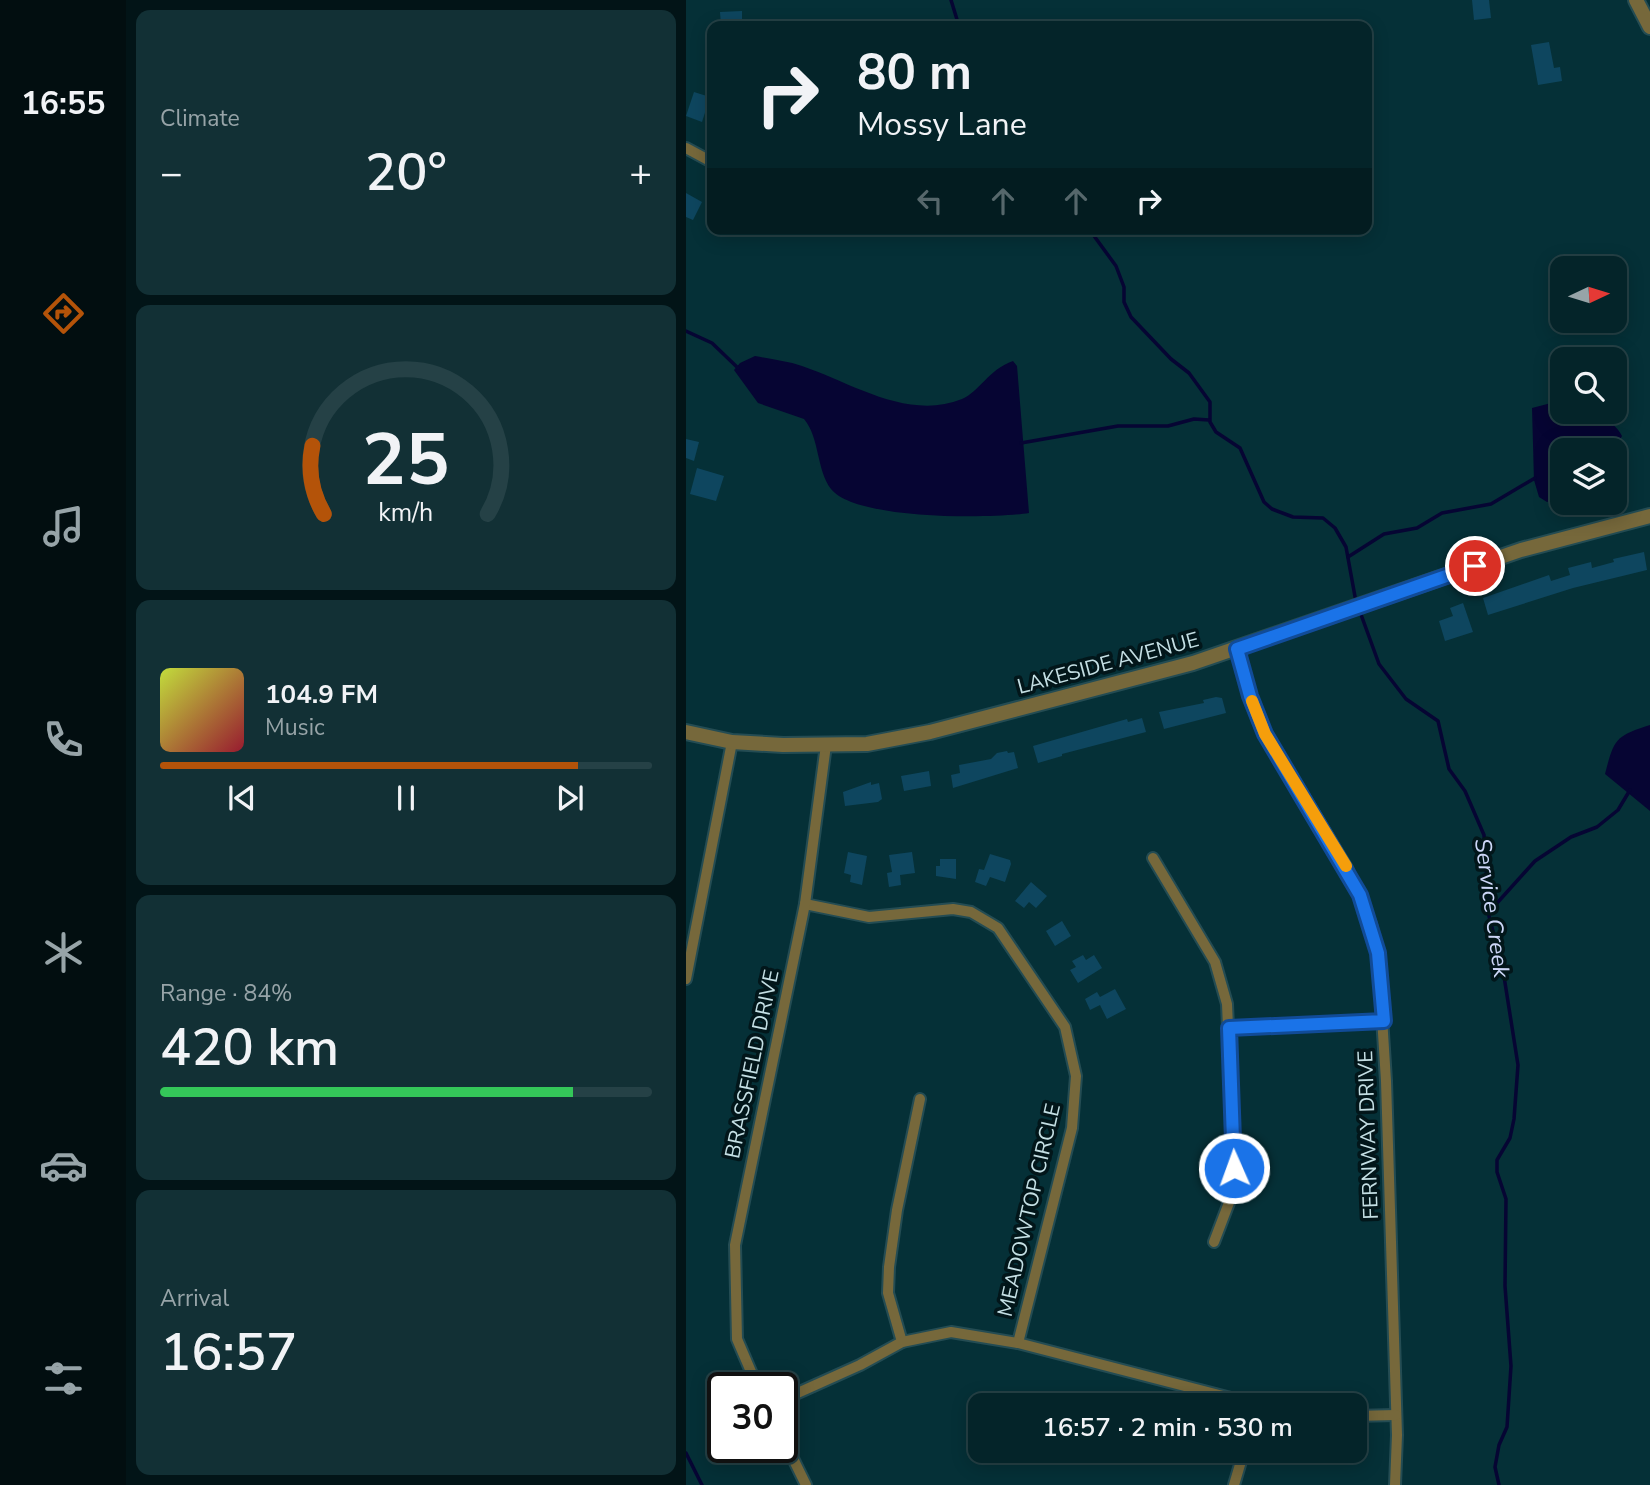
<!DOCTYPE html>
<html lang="en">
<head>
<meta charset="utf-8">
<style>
	:root { --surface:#042429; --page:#123035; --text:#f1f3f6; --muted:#97a4a8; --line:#254146; --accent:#b45309 }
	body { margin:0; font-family:"Nunito Sans",sans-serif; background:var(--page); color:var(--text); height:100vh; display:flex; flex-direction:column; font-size:26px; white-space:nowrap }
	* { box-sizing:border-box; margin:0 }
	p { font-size:23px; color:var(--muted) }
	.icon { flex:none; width:38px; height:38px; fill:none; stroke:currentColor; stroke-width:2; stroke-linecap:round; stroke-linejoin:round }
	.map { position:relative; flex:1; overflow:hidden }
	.panel { display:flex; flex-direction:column; gap:10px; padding:10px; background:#021417; width:560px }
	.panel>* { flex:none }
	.banner { position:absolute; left:21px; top:21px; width:665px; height:214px; border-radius:14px; box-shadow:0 4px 18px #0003,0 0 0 2px var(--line); background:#042429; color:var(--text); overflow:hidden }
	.needle { width:46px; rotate:86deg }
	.buttons { position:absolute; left:864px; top:256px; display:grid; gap:14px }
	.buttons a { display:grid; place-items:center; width:77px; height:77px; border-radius:14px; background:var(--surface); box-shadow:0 4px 18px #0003,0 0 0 2px var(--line); font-size:35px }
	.speed { position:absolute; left:21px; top:1372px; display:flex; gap:14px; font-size:35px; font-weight:700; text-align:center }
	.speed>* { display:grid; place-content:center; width:91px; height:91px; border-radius:50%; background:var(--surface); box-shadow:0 4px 18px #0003,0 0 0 2px var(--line); line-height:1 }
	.speed .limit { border:4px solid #111; border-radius:10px; background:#fff; color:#111 }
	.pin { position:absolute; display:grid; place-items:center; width:60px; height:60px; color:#fff; margin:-30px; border:4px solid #fff; border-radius:50%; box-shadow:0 2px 7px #0007 }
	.me { position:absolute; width:77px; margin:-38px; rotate:358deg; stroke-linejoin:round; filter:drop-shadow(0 0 5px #0008) }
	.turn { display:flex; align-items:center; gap:24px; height:147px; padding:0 35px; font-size:32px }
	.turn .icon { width:91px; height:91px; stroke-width:2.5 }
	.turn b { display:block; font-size:49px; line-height:60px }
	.lanes { display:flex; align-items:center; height:66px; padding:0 35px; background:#0003; justify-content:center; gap:35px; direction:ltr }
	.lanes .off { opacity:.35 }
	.big { font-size:52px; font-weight:600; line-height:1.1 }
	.panel .widget { flex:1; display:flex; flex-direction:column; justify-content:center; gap:10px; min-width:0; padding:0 24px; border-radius:14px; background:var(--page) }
	.panel .dial { align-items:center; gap:0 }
	.dial svg { height:182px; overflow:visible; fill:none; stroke:var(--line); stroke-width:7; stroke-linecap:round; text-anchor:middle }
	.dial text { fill:var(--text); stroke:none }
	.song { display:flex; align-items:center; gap:21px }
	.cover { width:84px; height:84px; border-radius:10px; background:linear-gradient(135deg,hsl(70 70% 55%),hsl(350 70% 35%)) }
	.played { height:7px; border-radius:4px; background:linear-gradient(90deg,var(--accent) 85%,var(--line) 85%) }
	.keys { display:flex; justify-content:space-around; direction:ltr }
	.heat { display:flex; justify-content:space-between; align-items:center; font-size:38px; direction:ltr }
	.charge { height:10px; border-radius:5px; background:linear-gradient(90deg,#34c759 84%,var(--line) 0) }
	.trip { position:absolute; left:282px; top:1393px; width:399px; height:70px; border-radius:14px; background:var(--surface); box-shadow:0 4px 18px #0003,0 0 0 2px var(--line); font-weight:600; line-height:70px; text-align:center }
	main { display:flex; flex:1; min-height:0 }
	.tabs { display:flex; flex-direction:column; width:126px; justify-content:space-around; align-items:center; background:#020e10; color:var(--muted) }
	.tabs .icon { width:49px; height:49px }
	.tabs .active { color:var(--accent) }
	.tabs b { font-size:32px; color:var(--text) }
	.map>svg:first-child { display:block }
	.water { fill:#060533 }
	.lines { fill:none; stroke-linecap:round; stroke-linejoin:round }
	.stream { stroke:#060533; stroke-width:3.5 }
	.building { fill:#0e465f }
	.minor-casing { stroke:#244c53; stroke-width:14 }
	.tertiary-casing { stroke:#244c53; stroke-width:18 }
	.minor { stroke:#76683b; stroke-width:10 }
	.tertiary { stroke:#76683b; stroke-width:14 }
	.route-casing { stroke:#114b97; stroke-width:18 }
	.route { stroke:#1a73e8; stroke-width:12 }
	.slow { stroke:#f59e0b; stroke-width:12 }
	.labels { text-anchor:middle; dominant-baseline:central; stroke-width:7; stroke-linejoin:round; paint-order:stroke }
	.street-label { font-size:21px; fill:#c4dfe4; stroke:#02161a }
	.water-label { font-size:23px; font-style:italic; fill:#ccd6f7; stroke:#02161a }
</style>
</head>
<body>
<main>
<nav class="tabs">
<b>16:55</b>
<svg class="icon active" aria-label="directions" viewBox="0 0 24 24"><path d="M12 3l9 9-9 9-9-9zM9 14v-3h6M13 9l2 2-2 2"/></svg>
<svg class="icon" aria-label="music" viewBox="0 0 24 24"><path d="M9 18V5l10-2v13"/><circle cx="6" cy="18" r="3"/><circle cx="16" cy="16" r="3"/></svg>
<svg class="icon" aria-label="phone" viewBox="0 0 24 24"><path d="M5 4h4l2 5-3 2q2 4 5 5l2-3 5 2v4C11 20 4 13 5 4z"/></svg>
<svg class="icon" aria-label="climate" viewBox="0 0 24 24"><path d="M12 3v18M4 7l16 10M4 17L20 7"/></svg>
<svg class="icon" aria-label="car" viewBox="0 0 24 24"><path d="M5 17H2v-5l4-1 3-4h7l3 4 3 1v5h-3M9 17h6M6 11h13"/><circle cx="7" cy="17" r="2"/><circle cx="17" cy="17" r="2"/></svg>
<svg class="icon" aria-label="filters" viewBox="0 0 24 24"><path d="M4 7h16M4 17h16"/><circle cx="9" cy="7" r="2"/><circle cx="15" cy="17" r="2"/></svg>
</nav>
<section class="panel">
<div class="widget"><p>Climate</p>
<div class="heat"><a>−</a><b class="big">20°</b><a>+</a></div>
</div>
<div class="widget dial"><svg viewBox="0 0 100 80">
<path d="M14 69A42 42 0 1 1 86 69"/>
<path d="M14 69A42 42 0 0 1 9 39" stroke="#b45309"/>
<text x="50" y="56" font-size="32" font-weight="700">25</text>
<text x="50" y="72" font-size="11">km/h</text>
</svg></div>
<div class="widget">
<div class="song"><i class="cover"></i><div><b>104.9 FM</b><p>Music</p></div></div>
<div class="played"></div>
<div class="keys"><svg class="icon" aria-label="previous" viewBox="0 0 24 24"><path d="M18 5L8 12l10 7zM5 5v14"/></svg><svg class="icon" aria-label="pause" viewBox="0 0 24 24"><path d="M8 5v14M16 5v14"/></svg><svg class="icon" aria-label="next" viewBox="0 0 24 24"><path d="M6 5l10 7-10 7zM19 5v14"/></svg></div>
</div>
<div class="widget"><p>Range · 84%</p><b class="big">420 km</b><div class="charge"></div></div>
<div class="widget"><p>Arrival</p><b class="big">16:57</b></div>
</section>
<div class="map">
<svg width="964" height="1485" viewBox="0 0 964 1485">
	<rect width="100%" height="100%" fill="#053037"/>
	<g class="water">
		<path d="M69,356C84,359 101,361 116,366C166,383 222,421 276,399C293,392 303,369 327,361L331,366L343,513C305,519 169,520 145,489C130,469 134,438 118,419L72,403L48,370L54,363Z"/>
		<path d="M869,402L877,404V411C896,411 927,416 936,436L928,450H877V498L861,502L853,497L848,480L846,408Z"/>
		<path d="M964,725V811L919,774C928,739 929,736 964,725Z"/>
	</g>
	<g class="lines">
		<g class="stream">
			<polyline points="265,0 273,26"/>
			<polyline points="403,229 430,266 438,287 438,302 445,317 485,359 503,373 524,402 524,422 530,432 554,448 578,502 586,509 607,517 637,518 649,528 660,547 670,602"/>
			<polyline points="0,331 26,343 52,368"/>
			<polyline points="335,443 432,426 482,426 508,419 523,420"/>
			<polyline points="662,557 698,534 731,528 756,513 805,504 849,478"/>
			<polyline points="673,609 693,664 720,699 752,721 763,769 779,791 798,835 803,916 817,970 832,1065 828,1119 824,1138 811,1160 811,1172 820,1199 819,1286 825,1366 821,1427 813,1445 809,1467 813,1485"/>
			<polyline points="803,912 849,861 885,837 911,827 932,810 944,790"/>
			<polyline points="0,1453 16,1485"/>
		</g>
	</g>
	<g class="building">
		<polygon points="786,0 803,0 805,18 788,20"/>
		<polygon points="56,11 56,26 35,26 34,12"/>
		<polygon points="863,42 868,68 874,67 876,81 852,85 845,45"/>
		<polygon points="8,92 24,97 16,122 0,116"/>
		<polygon points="0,193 16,202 7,220 0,217"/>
		<polygon points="0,439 13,442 8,461 0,458"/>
		<polygon points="11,468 38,476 30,501 4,494"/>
		<polygon points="958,552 961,570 887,588 802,615 797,598 863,575 865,581 884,575 882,568 905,562 906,568 928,562 927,559"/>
		<polygon points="777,603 787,632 759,641 753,621 767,616 764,608"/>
		<polygon points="530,697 536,698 540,713 478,729 473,712 518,703 517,700"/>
		<polygon points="456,718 460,732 376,754 376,756 352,763 347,746 441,719 442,722"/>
		<polygon points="321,751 322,753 328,752 332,768 267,788 265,775 274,773 273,765 305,759 311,753"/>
		<polygon points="243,771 245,786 218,791 215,776"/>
		<polygon points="185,782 185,785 193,783 196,799 192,802 159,806 157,792"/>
		<polygon points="162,852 181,856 176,885 164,882 165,875 158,873"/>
		<polygon points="226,852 229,873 214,875 215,885 203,887 201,873 206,872 203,855"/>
		<polygon points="304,854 324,860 325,864 319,882 304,877 300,886 289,882 293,869 298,870"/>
		<polygon points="254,859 270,859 270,879 250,876 250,866 254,866"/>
		<polygon points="345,882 361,896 350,908 343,902 338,908 329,901"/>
		<polygon points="376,921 385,936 369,946 360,931"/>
		<polygon points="397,955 400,960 408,955 416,968 392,983 384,970 390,967 386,961"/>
		<polygon points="429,989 440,1009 421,1019 414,1005 404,1010 399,999 411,992 414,997"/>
	</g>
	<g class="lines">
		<g class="minor-casing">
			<g id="minor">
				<polyline points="0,148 26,162"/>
				<polyline points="551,649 573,722 661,868 685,924 692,953 700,1081 711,1435 709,1485"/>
				<polyline points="467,858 529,962 541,1004 548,1168 544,1200 528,1242"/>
				<polyline points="119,904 183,917 267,909 285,912 312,928 379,1027 390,1076 386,1128 332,1343"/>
				<polyline points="0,979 46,742"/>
				<polyline points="543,1028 698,1021"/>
				<polyline points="216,1342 202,1293 203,1267 211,1210 234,1099"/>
				<polyline points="72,1388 51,1339 49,1245 119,904 140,745"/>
				<polyline points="96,1400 174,1365 216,1342 265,1332 332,1343 572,1405"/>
				<polyline points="668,1416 710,1415"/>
				<polyline points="96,1436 120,1485"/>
				<polyline points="548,1485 558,1451"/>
			</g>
		</g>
		<g class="tertiary-casing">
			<g id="tertiary">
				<polyline points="950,0 964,27"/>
				<polyline points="0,732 46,742 97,745 181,744 244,732 507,663 835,550 964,516"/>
			</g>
		</g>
		<use href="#minor" class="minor"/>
		<use href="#tertiary" class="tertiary"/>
	</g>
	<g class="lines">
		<g class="route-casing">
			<polyline id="route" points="548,1168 543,1028 698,1021 692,953 674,895 579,734 564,696 551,649 789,566"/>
		</g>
		<use href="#route" class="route"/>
		<polyline class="slow" points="566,701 579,734 660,866"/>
	</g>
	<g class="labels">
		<g class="street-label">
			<text transform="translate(422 663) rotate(-15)">LAKESIDE AVENUE</text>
			<text transform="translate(66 1064) rotate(-78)">BRASSFIELD DRIVE</text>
			<text transform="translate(682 1135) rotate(-92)">FERNWAY DRIVE</text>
			<text transform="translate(343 1210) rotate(-77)">MEADOWTOP CIRCLE</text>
		</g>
		<g class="water-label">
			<text transform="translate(806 908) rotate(82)">Service Creek</text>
		</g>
	</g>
</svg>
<div class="buttons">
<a><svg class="needle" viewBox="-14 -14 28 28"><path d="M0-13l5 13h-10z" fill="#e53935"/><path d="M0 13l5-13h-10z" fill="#97a4a8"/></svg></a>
<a><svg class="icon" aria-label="search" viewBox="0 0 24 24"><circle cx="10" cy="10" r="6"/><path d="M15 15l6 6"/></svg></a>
<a><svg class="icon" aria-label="layers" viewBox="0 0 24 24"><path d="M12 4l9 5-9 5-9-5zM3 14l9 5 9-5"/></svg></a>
</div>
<div class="speed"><div class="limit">30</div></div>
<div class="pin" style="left:789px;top:566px;background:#d93025"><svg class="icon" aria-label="arrive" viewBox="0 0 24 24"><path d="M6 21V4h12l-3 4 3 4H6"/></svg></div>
<svg class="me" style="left:548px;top:1168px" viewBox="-20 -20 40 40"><circle r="17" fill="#1a73e8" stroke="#fff" stroke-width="3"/><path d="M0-11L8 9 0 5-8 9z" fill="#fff"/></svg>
<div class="trip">16:57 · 2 min · 530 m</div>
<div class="banner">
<div class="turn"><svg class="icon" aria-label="right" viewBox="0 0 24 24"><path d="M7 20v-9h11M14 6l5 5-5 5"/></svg><div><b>80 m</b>Mossy Lane</div></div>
<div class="lanes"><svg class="icon off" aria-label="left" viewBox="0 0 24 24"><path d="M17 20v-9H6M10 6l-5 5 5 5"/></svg><svg class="icon off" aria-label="ahead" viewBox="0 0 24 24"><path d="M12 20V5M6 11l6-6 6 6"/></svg><svg class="icon off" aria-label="ahead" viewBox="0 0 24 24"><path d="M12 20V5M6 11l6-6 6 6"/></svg><svg class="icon" aria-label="right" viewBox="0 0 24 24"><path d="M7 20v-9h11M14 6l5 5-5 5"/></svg></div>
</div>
</div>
</main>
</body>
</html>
